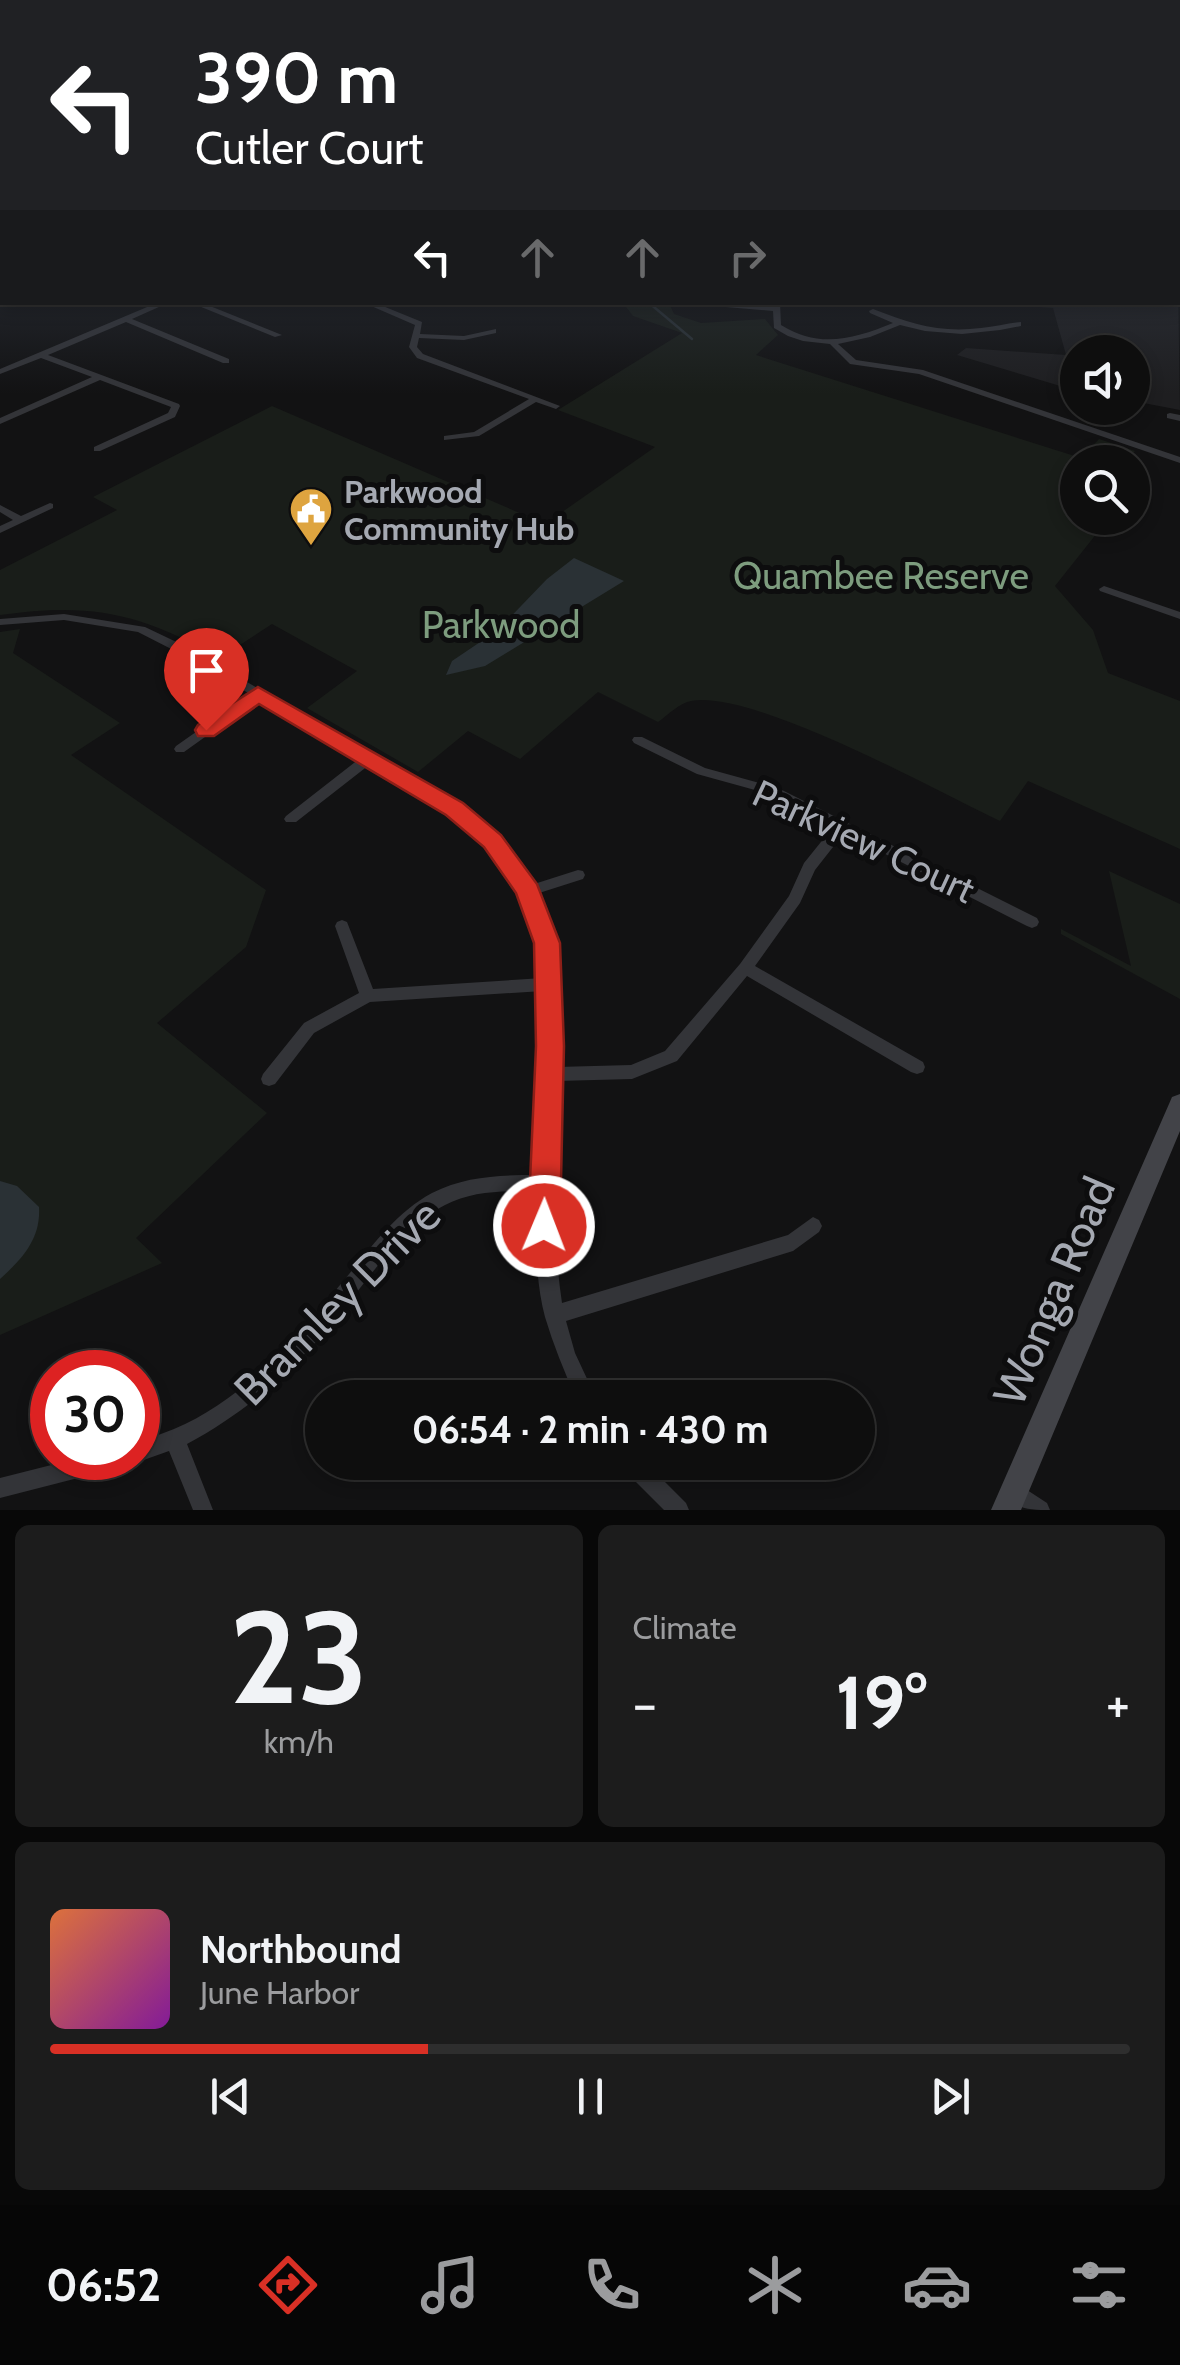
<!DOCTYPE html>
<html lang="en">
<head>
<meta charset="utf-8">
<style>
	:root { --surface:#0e0e0e; --page:#1c1c1c; --text:#f1f3f6; --muted:#9b9c9e; --line:#2e2e2e; --accent:#d93025 }
	body { margin:0; font-family:Cabin,sans-serif; background:var(--page); color:var(--text); height:100vh; display:flex; flex-direction:column; font-size:38px; white-space:nowrap }
	* { box-sizing:border-box; margin:0 }
	p { font-size:32px; color:var(--muted) }
	.icon { flex:none; width:55px; height:55px; fill:none; stroke:currentColor; stroke-width:2; stroke-linecap:round; stroke-linejoin:round }
	.map { position:relative; height:1510px; overflow:hidden }
	.drawer { display:flex; flex-direction:column; gap:15px; padding:15px; background:#080808; flex:1 }
	.drawer>* { flex:none }
	.guide { position:absolute; left:0px; top:0px; width:1180px; height:305px; box-shadow:0 5px 15px #0003,0 0 0 2px var(--line); background:#202124; color:#fff; overflow:hidden }
	.controls { position:absolute; left:1060px; top:335px; display:grid; gap:20px }
	.controls a { display:grid; place-items:center; width:90px; height:90px; border-radius:50%; background:var(--surface); box-shadow:0 5px 15px #0003,0 0 0 2px var(--line); font-size:50px }
	.speed { position:absolute; left:30px; top:1350px; display:flex; gap:20px; font-size:50px; font-weight:700; text-align:center }
	.speed>* { display:grid; place-content:center; width:130px; height:130px; border-radius:50%; background:var(--surface); box-shadow:0 5px 15px #0003,0 0 0 2px var(--line); line-height:1 }
	.speed .limit { border:15px solid #d22; background:#fff; color:#111 }
	.pin { position:absolute; display:grid; place-items:center; width:85px; height:85px; color:#fff; margin:-102px -42px; border-radius:50% 50% 50% 0; rotate:-45deg; box-shadow:0 0 10px #0007 }
	.pin .icon { rotate:45deg }
	.me { position:absolute; width:110px; margin:-55px; rotate:1deg; stroke-linejoin:round; filter:drop-shadow(0 0 8px #0008) }
	.turn { display:flex; align-items:center; gap:35px; height:210px; padding:0 30px; font-size:45px }
	.turn .icon { width:130px; height:130px; stroke-width:2.5 }
	.turn b { display:block; font-size:70px; line-height:85px }
	.lanes { display:flex; align-items:center; height:95px; padding:0 30px; background:#0003; justify-content:center; gap:50px; direction:ltr }
	.lanes .off { opacity:.35 }
	.big { font-size:75px; font-weight:700; line-height:1.1 }
	.drawer .widget { flex:1; display:flex; flex-direction:column; justify-content:center; gap:15px; min-width:0; padding:0 35px; border-radius:15px; background:var(--page) }
	.drawer .dial { align-items:center; gap:0 }
	.dial b { font-size:130px; line-height:1 }
	.song { display:flex; align-items:center; gap:30px }
	.cover { width:120px; height:120px; border-radius:15px; background:linear-gradient(135deg,hsl(20 70% 55%),hsl(290 70% 35%)) }
	.played { height:10px; border-radius:5px; background:linear-gradient(90deg,var(--accent) 35%,var(--line) 35%) }
	.keys { display:flex; justify-content:space-around; direction:ltr }
	.heat { display:flex; justify-content:space-between; align-items:center; font-size:55px; direction:ltr }
	.drawer .tiles { flex:1; display:grid; gap:15px; grid-template-columns:1fr 1fr }
	.widget:last-child { grid-column:span 2 }
	.trip { position:absolute; left:305px; top:1380px; width:570px; height:100px; border-radius:50px; background:var(--surface); box-shadow:0 5px 15px #0003,0 0 0 2px var(--line); font-weight:700; line-height:100px; text-align:center }
	.dock { display:flex; height:160px; justify-content:space-around; align-items:center; background:#060606; color:var(--muted) }
	.dock .icon { width:70px; height:70px }
	.dock .on { color:var(--accent) }
	.dock b { font-size:45px; color:var(--text) }
	.map>svg:first-child { display:block }
	.built { fill:#1e1e20 }
	.green { fill:#191d19 }
	.water { fill:#2a3135 }
	.lines { fill:none; stroke-linecap:round; stroke-linejoin:round }
	.stream { stroke:#2a3135; stroke-width:2.5 }
	.street { fill:#333438; fill-rule:evenodd }
	.secondary { fill:#424348; fill-rule:evenodd }
	.primary { stroke:#505156; stroke-width:20 }
	.route { fill:#d93025; stroke:#8d1f18; stroke-width:2.5 }
	.labels { text-anchor:middle; dominant-baseline:central; stroke-width:10; stroke-linejoin:round; paint-order:stroke }
	.far-poi-label { font-size:32px; font-weight:bold; fill:#a5a9b2; stroke:#0d0d0e; text-anchor:start }
	.park-label { font-size:38px; fill:#7d9c7e; stroke:#0d0d0e }
	.street-label { font-size:38px; fill:#a5a9b2; stroke:#0d0d0e }
	.near-street-label { font-size:45px; fill:#a5a9b2; stroke:#0d0d0e }
</style>
</head>
<body>
<div class="map">
<svg width="1180" height="1510" viewBox="0 0 1180 1510">
	<rect width="100%" height="100%" fill="#121213"/>
	<polygon class="built" points="1178,282 1180,410 1133,401 1132,352 1078,352 1077,391 957,355 966,348 1066,355 1053,308 981,303 1178,302"/>
	<g class="green">
		<path d="M623,303H669L674,314L701,323L765,319L778,335L756,355L1081,458L1099,439L1135,451L1125,462H1078V518H1109L1055,586L1093,630L1108,673L1180,701V849L1028,781L1000,821C937,791 752,689 691,701C679,703 668,715 658,722L598,692L520,759L468,731L418,772L307,708L357,671L272,624L220,658C141,613 91,602 0,615V570L117,510L93,497L272,406L545,524L655,447L558,410L682,333L633,316Z"/>
		<polygon points="20,629 13,653 120,723 71,755 266,890 246,947 157,1023 267,1113 136,1238 162,1263 0,1335 0,632"/>
		<polygon points="1109,871 1180,904 1180,999 1061,934 1061,929 1131,966"/>
	</g>
	<g class="water">
		<polygon points="574,558 624,581 485,666 446,675 452,661 498,630 547,579"/>
		<path d="M0,1181L17,1186L39,1207C41,1239 22,1259 0,1279Z"/>
	</g>
	<g class="lines">
		<polyline class="stream" points="648,302 692,339"/>
		<g class="street">
			<rect x="1178" y="188" width="2" height="4"/>
			<rect x="1178" y="262" width="2" height="4"/>
			<polygon points="159,302 170,302 132,319 229,359 229,363 223,363 126,322 48,355 179,404 180,406 175,417 100,451 94,451 94,447 168,413 171,407 100,380 0,424 0,418 92,377 41,358 0,374 0,369"/>
			<polygon points="189,302 200,302 282,335 275,337"/>
			<polygon points="362,302 373,302 422,322 420,334 464,336 496,329 496,333 464,340 419,338 417,347 423,354 560,406 556,409 536,402 479,436 444,440 444,436 474,432 529,399 417,358 409,347 415,325"/>
			<path d="M711,302L772,307V302H780L781,325C819,349 854,339 893,323L870,313L869,311L873,309C911,324 940,333 981,328C995,327 1008,323 1021,322V326L1000,330L962,334L925,331L900,325L870,337L838,344L856,360L923,370L1180,457V463L919,374L850,364L830,344L803,341L788,336L774,328L773,311L714,306H711Z"/>
			<polygon points="1170,413 1180,415 1180,421 1167,418 1167,414"/>
			<polygon points="50,503 53,504 53,508 0,533 0,526 13,520 0,512 0,505 21,516"/>
			<polygon points="1104,586 1180,612 1180,619 1100,591 1099,589"/>
			<path d="M64,614L145,627L189,648L459,806L505,849L531,885L578,870L583,871L585,875L583,879L536,894C564,947 558,1008 557,1067L631,1065L665,1051L740,964L789,896L804,863L833,827L769,794L697,774L634,743L632,740L634,737H642L705,768L778,788L1037,918L1039,922L1037,926L1032,928L1027,926L844,833L815,870L800,903L755,966L923,1062L925,1067L923,1072L917,1074L911,1072L747,976L677,1061L632,1079L557,1081C554,1156 551,1229 562,1303L788,1235L813,1217L819,1220L822,1226L819,1232L793,1251L566,1321L575,1353L596,1398H576C564,1371 553,1344 545,1317C535,1280 535,1230 536,1191C506,1191 473,1190 445,1205C397,1230 360,1292 324,1333C282,1380 242,1414 187,1444L213,1510H193L169,1451L138,1462L130,1458H138V1442C149,1438 162,1434 174,1429C242,1401 294,1340 340,1285C368,1252 393,1214 432,1193C465,1176 500,1175 536,1175L543,991L370,1002L314,1033L275,1084L269,1086L263,1084L261,1079L263,1074L304,1023L359,993L335,926L337,922L342,920L347,922L373,989L543,978C540,909 506,853 450,813C425,795 396,781 369,765L296,822H286L284,819L286,816L359,759L258,699L184,752H176L174,749L176,746L250,694L181,654L138,632L64,620L0,625V619Z"/>
			<polygon points="79,1458 127,1458 124,1465 117,1468 0,1498 0,1478"/>
			<polygon points="620,1462 645,1462 686,1503 689,1510 664,1510 623,1469"/>
			<path d="M1015,1482L1047,1503L1050,1510C1032,1510 1013,1510 1005,1492L1008,1485Z"/>
		</g>
		<polygon class="secondary" points="1180,1094 1180,1131 1021,1510 991,1510 1169,1104 1172,1097"/>
		<polyline class="primary" points="0,209 2,207"/>
	</g>
	<linearGradient id="sky" x2="0" y2="1"><stop stop-color="#0a0a0a"/><stop offset="0.46" stop-color="#333944"/><stop offset="1" stop-color="#333944" stop-opacity="0"/></linearGradient>
	<rect width="1180" height="394" fill="url(#sky)"/>
	<polygon class="route" points="258,687 463,803 501,835 537,884 560,943 564,1046 560,1226 555,1238 544,1242 533,1238 528,1226 536,1046 534,943 516,893 484,847 446,815 259,704 214,736 198,736 195,730 198,725"/>
	<defs>
		<g id="civic-pin" transform="scale(2.25)"><path d="M0 17L-7.5 6A9.5 9.5 0 1 1 7.5 6Z" fill="#dea43f" stroke="#0d0d0e"/><path d="M-.6-6.5H3V-4.5H.6V-3L4-1V1h2V6H-6V1h2V-1L-.6-3ZM-1.2 2.5V6h2.4V2.5Z" fill="#fff"/></g>
	</defs>
	<g fill-rule="evenodd">
		<use href="#civic-pin" x="311" y="509"/>
	</g>
	<g class="labels">
		<g class="far-poi-label">
			<text x="344" y="491">Parkwood<tspan x="344" dy="37">Community Hub</tspan></text>
		</g>
		<g class="park-label">
			<text x="881" y="575">Quambee Reserve</text>
			<text x="501" y="624">Parkwood</text>
		</g>
		<g class="street-label">
			<text transform="translate(864 841) rotate(25)">Parkview Court</text>
		</g>
		<g class="near-street-label">
			<text transform="translate(1054 1291) rotate(-67)">Wonga Road</text>
			<text transform="translate(337 1302) rotate(-45)">Bramley Drive</text>
		</g>
	</g>
</svg>
<div class="controls">
<a><svg class="icon" aria-label="sound" viewBox="0 0 24 24"><path d="M4 9h4l5-4v14l-5-4H4zM17 9q2 3 0 6"/></svg></a>
<a><svg class="icon" aria-label="search" viewBox="0 0 24 24"><circle cx="10" cy="10" r="6"/><path d="M15 15l6 6"/></svg></a>
</div>
<div class="speed"><div class="limit">30</div></div>
<div class="pin" style="left:206px;top:730px;background:#d93025"><svg class="icon" aria-label="arrive" viewBox="0 0 24 24"><path d="M6 21V4h12l-3 4 3 4H6"/></svg></div>
<svg class="me" style="left:544px;top:1226px" viewBox="-20 -20 40 40"><circle r="17" fill="#d93025" stroke="#fff" stroke-width="3"/><path d="M0-11L8 9 0 5-8 9z" fill="#fff"/></svg>
<div class="trip">06:54 · 2 min · 430 m</div>
<div class="guide">
<div class="turn"><svg class="icon" aria-label="left" viewBox="0 0 24 24"><path d="M17 20v-9H6M10 6l-5 5 5 5"/></svg><div><b>390 m</b>Cutler Court</div></div>
<div class="lanes"><svg class="icon" aria-label="left" viewBox="0 0 24 24"><path d="M17 20v-9H6M10 6l-5 5 5 5"/></svg><svg class="icon off" aria-label="ahead" viewBox="0 0 24 24"><path d="M12 20V5M6 11l6-6 6 6"/></svg><svg class="icon off" aria-label="ahead" viewBox="0 0 24 24"><path d="M12 20V5M6 11l6-6 6 6"/></svg><svg class="icon off" aria-label="right" viewBox="0 0 24 24"><path d="M7 20v-9h11M14 6l5 5-5 5"/></svg></div>
</div>
</div>
<section class="drawer">
<div class="tiles">
<div class="widget dial"><b>23</b><p>km/h</p></div>
<div class="widget"><p>Climate</p>
<div class="heat"><a>−</a><b class="big">19°</b><a>+</a></div>
</div>
<div class="widget">
<div class="song"><i class="cover"></i><div><b>Northbound</b><p>June Harbor</p></div></div>
<div class="played"></div>
<div class="keys"><svg class="icon" aria-label="previous" viewBox="0 0 24 24"><path d="M18 5L8 12l10 7zM5 5v14"/></svg><svg class="icon" aria-label="pause" viewBox="0 0 24 24"><path d="M8 5v14M16 5v14"/></svg><svg class="icon" aria-label="next" viewBox="0 0 24 24"><path d="M6 5l10 7-10 7zM19 5v14"/></svg></div>
</div>
</div>
</section>
<nav class="dock">
<b>06:52</b>
<svg class="icon on" aria-label="directions" viewBox="0 0 24 24"><path d="M12 3l9 9-9 9-9-9zM9 14v-3h6M13 9l2 2-2 2"/></svg>
<svg class="icon" aria-label="music" viewBox="0 0 24 24"><path d="M9 18V5l10-2v13"/><circle cx="6" cy="18" r="3"/><circle cx="16" cy="16" r="3"/></svg>
<svg class="icon" aria-label="phone" viewBox="0 0 24 24"><path d="M5 4h4l2 5-3 2q2 4 5 5l2-3 5 2v4C11 20 4 13 5 4z"/></svg>
<svg class="icon" aria-label="climate" viewBox="0 0 24 24"><path d="M12 3v18M4 7l16 10M4 17L20 7"/></svg>
<svg class="icon" aria-label="car" viewBox="0 0 24 24"><path d="M5 17H2v-5l4-1 3-4h7l3 4 3 1v5h-3M9 17h6M6 11h13"/><circle cx="7" cy="17" r="2"/><circle cx="17" cy="17" r="2"/></svg>
<svg class="icon" aria-label="filters" viewBox="0 0 24 24"><path d="M4 7h16M4 17h16"/><circle cx="9" cy="7" r="2"/><circle cx="15" cy="17" r="2"/></svg>
</nav>
</body>
</html>
